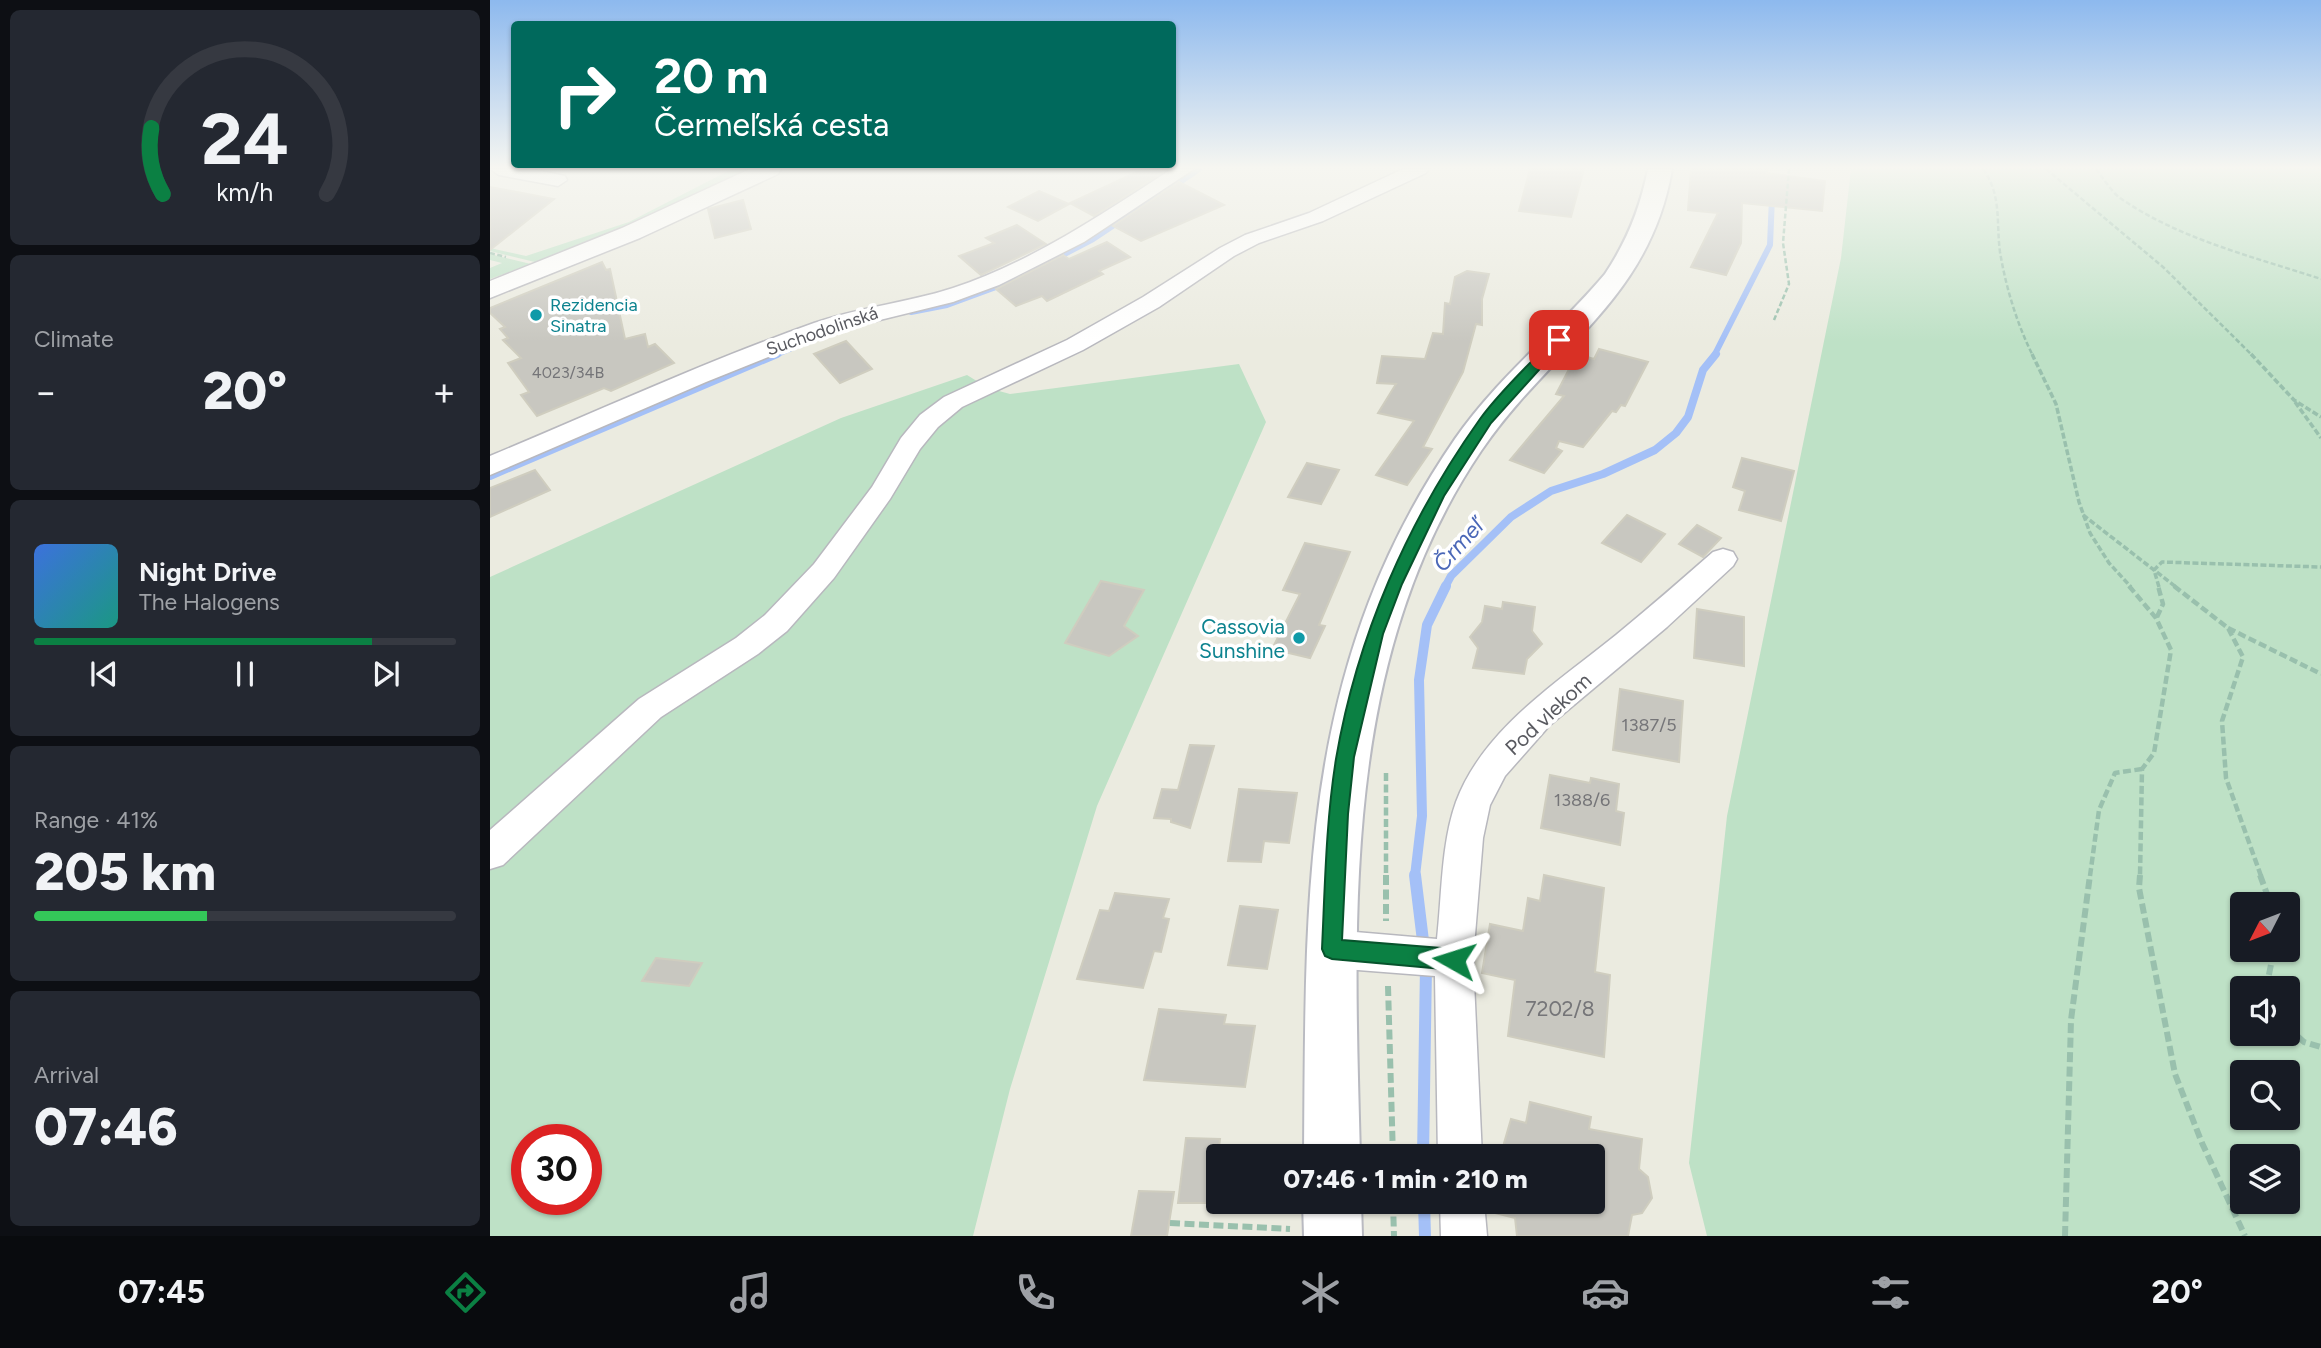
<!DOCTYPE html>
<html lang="en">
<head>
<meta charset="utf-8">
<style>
	:root { --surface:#171b24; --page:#242831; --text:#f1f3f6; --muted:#9ea1a6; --line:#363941; --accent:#0b8043 }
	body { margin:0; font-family:Figtree,sans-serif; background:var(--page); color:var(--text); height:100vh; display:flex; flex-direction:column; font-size:26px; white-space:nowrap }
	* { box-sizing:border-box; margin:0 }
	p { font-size:23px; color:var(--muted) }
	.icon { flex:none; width:38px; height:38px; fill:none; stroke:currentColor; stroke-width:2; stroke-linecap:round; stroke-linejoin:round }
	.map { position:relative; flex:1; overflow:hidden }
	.sheet { display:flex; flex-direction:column; gap:10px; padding:10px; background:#0d0f14; width:490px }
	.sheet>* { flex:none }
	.guide { position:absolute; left:21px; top:21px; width:665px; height:147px; border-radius:7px; box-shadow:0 2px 5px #0004; background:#00695c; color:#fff; overflow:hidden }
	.needle { width:46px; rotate:228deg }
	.buttons { position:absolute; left:1740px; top:892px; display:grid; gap:14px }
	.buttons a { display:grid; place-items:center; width:70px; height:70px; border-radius:7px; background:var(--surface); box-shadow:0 2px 5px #0004; font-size:35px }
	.speed { position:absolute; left:21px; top:1124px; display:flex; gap:14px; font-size:35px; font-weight:700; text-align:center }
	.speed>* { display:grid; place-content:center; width:91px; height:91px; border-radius:50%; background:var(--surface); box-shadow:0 2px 5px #0004; line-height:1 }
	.speed .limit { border:10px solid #d22; background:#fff; color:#111 }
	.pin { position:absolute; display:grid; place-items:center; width:60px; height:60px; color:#fff; margin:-30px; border-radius:14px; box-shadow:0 4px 10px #0006 }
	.me { position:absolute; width:77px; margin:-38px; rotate:276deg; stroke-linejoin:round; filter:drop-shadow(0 0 5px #0008) }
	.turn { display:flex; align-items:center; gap:24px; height:147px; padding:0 28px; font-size:32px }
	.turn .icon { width:91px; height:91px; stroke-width:2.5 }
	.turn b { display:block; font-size:49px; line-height:60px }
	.big { font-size:52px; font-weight:800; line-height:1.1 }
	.sheet .card { flex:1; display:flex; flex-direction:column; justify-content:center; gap:10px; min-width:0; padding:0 24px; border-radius:10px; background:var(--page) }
	.sheet .dial { align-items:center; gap:0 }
	.dial svg { height:182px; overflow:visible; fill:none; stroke:var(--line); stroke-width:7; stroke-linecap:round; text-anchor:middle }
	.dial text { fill:var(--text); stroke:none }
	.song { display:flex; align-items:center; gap:21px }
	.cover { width:84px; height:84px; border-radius:10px; background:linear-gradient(135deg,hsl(220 70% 55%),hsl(170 70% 35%)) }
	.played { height:7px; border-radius:4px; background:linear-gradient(90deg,var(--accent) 80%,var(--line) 80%) }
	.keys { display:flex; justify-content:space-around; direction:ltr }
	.heat { display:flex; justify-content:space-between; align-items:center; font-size:38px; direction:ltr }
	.charge { height:10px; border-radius:5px; background:linear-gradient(90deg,#34c759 41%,var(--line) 0) }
	.trip { position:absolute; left:716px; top:1144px; width:399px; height:70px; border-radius:7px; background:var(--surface); box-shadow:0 2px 5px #0004; font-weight:800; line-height:70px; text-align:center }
	.tab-bar { display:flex; height:112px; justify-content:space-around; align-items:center; background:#090b0e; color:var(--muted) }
	.tab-bar .icon { width:49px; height:49px }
	.tab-bar .on { color:var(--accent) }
	.tab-bar b { font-size:32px; color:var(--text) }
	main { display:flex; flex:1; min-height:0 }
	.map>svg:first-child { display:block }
	.green { fill:#bee1c6; fill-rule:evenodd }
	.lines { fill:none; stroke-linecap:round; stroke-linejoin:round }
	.stream-far3 { stroke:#a4c0f7; stroke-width:6 }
	.stream-far2 { stroke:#a4c0f7; stroke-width:8 }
	.stream-far1 { stroke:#a4c0f7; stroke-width:10 }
	.stream { stroke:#a4c0f7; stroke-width:12 }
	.building { fill:#c8c7c0; stroke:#cfcdbf; stroke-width:2 }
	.minor-casing { stroke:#b8b8be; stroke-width:3 }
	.tertiary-casing { stroke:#b8b8be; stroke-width:3 }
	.secondary-casing { stroke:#b9bac1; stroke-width:4 }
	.path-far3 { stroke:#99c0ad; stroke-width:2.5; stroke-dasharray:5 2.5; stroke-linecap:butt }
	.path-far2 { stroke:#99c0ad; stroke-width:3.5; stroke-dasharray:6 2.5; stroke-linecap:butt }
	.path-far1 { stroke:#99c0ad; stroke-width:4.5; stroke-dasharray:8 3.5; stroke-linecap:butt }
	.path { stroke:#99c0ad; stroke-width:6; stroke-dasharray:10 4.5; stroke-linecap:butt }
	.minor { fill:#fff; fill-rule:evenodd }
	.tertiary { fill:#fff; fill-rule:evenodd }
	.secondary { fill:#fff; fill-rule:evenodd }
	.route { fill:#0b8043; stroke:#07532c; stroke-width:2 }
	.culture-dot { fill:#0f9aa8; stroke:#fff; stroke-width:2.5 }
	.labels { text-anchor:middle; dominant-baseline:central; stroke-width:7; stroke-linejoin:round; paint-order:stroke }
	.far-number-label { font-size:16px; fill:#757578 }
	.far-culture-label { font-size:18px; fill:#0d838f; stroke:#fff; text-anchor:start }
	.far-street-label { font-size:18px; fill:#595a60; stroke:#fff }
	.number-label { font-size:18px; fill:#757578 }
	.culture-label { font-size:21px; fill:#0d838f; stroke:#fff; text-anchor:end }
	.street-label { font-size:21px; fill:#595a60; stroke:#fff }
	.near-number-label { font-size:21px; fill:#757578 }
	.water-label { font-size:23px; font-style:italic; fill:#4a67b7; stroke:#fff }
</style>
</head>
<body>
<main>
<section class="sheet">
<div class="card dial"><svg viewBox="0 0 100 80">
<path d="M14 69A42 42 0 1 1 86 69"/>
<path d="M14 69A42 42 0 0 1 9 40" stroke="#0b8043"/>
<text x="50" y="56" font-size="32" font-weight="700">24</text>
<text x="50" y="72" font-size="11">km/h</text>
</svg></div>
<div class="card"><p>Climate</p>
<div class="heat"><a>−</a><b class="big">20°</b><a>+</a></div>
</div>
<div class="card">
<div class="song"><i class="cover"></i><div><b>Night Drive</b><p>The Halogens</p></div></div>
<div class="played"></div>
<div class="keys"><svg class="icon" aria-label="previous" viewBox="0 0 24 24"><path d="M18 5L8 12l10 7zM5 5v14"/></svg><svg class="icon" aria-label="pause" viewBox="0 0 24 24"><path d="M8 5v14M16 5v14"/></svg><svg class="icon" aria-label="next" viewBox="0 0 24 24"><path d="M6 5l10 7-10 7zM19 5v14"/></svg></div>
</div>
<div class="card"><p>Range · 41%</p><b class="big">205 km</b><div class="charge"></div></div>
<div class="card"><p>Arrival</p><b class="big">07:46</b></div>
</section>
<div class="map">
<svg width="1831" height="1236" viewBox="0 0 1831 1236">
	<rect width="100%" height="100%" fill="#ebebe0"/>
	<g class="green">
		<polygon points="242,169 266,169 133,229 49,263 0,251 0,248 36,256 139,222"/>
		<path d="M1361,169H1831V1236H1217L1199,1163L1237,816L1351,258ZM1752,905H1797V950H1752ZM1752,989H1797V1034H1752ZM1752,1073H1797V1118H1752ZM1752,1157H1797V1202H1752Z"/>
		<polygon points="0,254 41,264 0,279 0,268 12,263 0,260"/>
		<path d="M749,364L776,422L607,806L520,1089L483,1236H0V577L351,418L477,375L498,388L520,394ZM37,1139H96V1199H37Z"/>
	</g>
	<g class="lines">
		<g class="stream-far3">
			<polyline points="681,188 709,169"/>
			<polyline points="546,269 603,239 669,195"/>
			<polyline points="421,312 457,305 525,280"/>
			<polyline points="283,356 320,340"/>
			<polyline points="1224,356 1280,245 1282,197"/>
		</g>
		<g class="stream-far2">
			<polyline points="0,476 287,354"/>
			<polyline points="955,587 961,576 1021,517 1061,491 1113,474 1165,450 1186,433 1198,417 1213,370 1226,354"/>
		</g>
		<polyline class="stream-far1" points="925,876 932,816 929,680 937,625 956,586"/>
		<g class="stream">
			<polyline points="925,875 934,949"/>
			<polyline points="933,1157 936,966"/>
			<polyline points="934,1202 935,1236"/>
		</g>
	</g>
	<g class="building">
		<polygon points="653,169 665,169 672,173 604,216 580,203"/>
		<polygon points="1040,169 1094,169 1081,217 1029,211"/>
		<polygon points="1201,169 1277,169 1277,173 1335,181 1332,211 1252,203 1251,243 1236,275 1201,267 1228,213 1198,210"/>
		<polygon points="689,182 734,205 651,241 623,226"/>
		<polygon points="0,187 64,199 0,250"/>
		<polygon points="549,191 579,204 548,221 518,207"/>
		<polygon points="253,200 261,229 225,238 218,209"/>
		<polygon points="527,225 556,244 491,275 469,256 504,243 496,238"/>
		<polygon points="617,242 640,257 609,271 613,274 557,301 552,296 526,306 506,289 573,255 579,259"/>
		<polygon points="112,262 116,270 120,269 135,339 155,334 158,347 165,344 184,363 121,391 114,388 47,416 31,395 39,392 18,363 31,358 13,340 18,338 10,329 15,327 0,313 0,308"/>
		<polygon points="977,271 999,274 992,299 992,325 986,324 973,372 933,447 942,449 917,485 886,475 924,421 888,413 906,384 887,383 892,356 935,359 943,333 953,334 955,303 960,304 965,277"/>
		<polygon points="356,341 382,369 350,383 324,354"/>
		<polygon points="1109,349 1158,362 1135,406 1131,405 1126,412 1122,411 1093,447 1069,441 1066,448 1072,451 1054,473 1020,460 1074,396 1066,394 1087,354 1104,359"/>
		<polygon points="1252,458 1304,471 1291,521 1249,510 1255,491 1243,487"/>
		<polygon points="817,463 849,470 831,504 798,497"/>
		<polygon points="45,470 60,490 0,517 0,488"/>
		<polygon points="1137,515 1175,534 1151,562 1112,543"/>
		<polygon points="1207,525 1231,538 1213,557 1189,544"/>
		<polygon points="815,543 860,552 829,625 835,626 820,658 782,649 810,594 793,590"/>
		<polygon points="611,581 654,590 634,626 648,636 619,656 575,643"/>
		<polygon points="1013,602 1045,607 1042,631 1052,644 1037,659 1034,674 983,668 988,648 980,637 992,622 995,606 1012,609"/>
		<polygon points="1207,609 1254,617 1254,666 1204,658"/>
		<polygon points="1130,689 1193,701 1189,762 1123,750"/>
		<polygon points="700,745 724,746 700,828 681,822 681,819 664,818 672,789 688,790"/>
		<polygon points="1060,775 1100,783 1101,778 1129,784 1126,811 1134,813 1130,845 1051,828"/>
		<polygon points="749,789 807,793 799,843 774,841 771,862 738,861"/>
		<polygon points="1054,875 1114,888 1105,972 1120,975 1114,1057 1018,1036 1025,980 992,973 1000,924 1033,931 1038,898 1050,901"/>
		<polygon points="625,893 679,899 673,918 679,919 671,952 664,951 653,988 587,979 610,910 619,911"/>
		<polygon points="750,906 788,910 777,969 738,965"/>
		<polygon points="166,958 212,963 199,986 152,981"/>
		<polygon points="669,1009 736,1015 734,1024 765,1026 755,1087 654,1080"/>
		<polygon points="1040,1102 1101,1117 1099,1129 1152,1139 1149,1169 1158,1177 1162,1198 1152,1213 1142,1215 1138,1236 1027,1236 1025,1218 997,1211 997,1202 1102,1202 1102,1157 1010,1157 1021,1119 1036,1123"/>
		<polygon points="696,1138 730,1139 722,1203 688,1203"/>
		<polygon points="649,1191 684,1192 677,1236 641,1236"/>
	</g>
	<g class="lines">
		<g class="minor-casing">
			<g id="minor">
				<polygon points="0,169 41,169 75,176 77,180 68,186 9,175"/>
				<path d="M682,169H704L594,242L509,285L463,302L341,332L216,382L0,475V456C108,411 214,362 324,323C369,307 417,303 463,288C542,262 612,214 682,169Z"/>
				<polygon points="913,169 938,169 936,173 833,221 769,243 744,256 669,307 593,350 472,407 448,427 430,449 400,499 344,578 297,631 268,654 171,717 13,865 0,869 0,830 149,699 246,638 275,615 324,564 382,487 411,438 430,415 454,397 577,340 653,297 730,248 755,235 819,213"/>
				<path d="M1233,549L1243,552L1247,559L1243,566L1177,627L1060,725L1015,776L1000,805L993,838L983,959L992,1157H948L945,976L842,968L829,962L823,949L829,936L842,930L947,939C952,895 951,844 966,802C993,729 1068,682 1126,635C1159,608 1191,580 1223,552Z"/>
				<polygon points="950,1202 994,1202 997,1236 951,1236"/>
			</g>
		</g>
		<g class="tertiary-casing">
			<polygon id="tertiary" points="260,169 291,169 288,174 150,238 0,298 0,281 132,228"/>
		</g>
		<g class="secondary-casing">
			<g id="secondary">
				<path d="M1158,169H1182C1160,301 1060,349 991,451C850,660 864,916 870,1157H814C816,894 809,666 965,439C1007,378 1067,331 1115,274C1137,241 1150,209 1158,169Z"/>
				<polygon points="813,1202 871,1202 872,1236 814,1236"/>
			</g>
		</g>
		<g class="path-far3">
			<path d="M1493,169C1512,195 1506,222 1510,252C1516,288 1527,324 1543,356"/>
			<polyline points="1556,169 1673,267 1763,356"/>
			<path d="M1606,169C1613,178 1621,191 1630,198C1689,239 1764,257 1831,279"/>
			<polyline points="0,253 16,257"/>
			<polyline points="1284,320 1299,284 1293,243 1299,169"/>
		</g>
		<g class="path-far2">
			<polyline points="1542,354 1566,404 1589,502 1600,533 1619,563 1641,587"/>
			<polyline points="1761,354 1804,400 1831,417"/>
			<polyline points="1805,402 1831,438"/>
			<polyline points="1593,515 1686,587"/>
			<polyline points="1669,587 1664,570 1672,562 1831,567"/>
		</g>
		<g class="path-far1">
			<polyline points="1639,586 1666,618 1681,650 1664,753 1652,769 1650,876"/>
			<polyline points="1684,586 1738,628 1753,657 1732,721 1736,778 1771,876"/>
			<polyline points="1667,617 1673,604 1668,586"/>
			<polyline points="1738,628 1831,674"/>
			<polyline points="896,773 896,876"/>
			<polyline points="1600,876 1609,810 1625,773 1652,769"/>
		</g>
		<g class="path">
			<polyline points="896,875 896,921"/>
			<polyline points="1650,875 1649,888 1685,1074 1712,1143 1755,1236"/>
			<polyline points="1770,875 1781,905"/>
			<polyline points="898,986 903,1157"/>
			<polyline points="1776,989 1784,950"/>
			<polyline points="1797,1027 1814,1042 1831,1047"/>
			<polyline points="903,1202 904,1236"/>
			<polyline points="680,1223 800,1229"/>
			<polyline points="1575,1236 1581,1020 1600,875"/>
		</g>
		<use href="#minor" class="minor"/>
		<use href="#tertiary" class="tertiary"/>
		<use href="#secondary" class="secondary"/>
	</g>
	<linearGradient id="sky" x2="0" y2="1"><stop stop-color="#8db9ee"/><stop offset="0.49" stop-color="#f6f6f1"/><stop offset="1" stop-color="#f6f6f1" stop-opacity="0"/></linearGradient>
	<rect width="1831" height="342" fill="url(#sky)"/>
	<path class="route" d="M1069,336L1074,337V342L1001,423L954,496L912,584L893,634L864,757L858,814L852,940L964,949L971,952L974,960L971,967L964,970L842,959L835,956L832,949C835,886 836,821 846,759C867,636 918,520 990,419C1011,390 1040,364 1065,337Z"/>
	<g class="culture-dot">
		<circle cx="46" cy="315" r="7"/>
		<circle cx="809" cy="638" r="7"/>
	</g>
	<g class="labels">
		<g class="far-number-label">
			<text x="78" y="372">4023/34B</text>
		</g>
		<g class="far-culture-label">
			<text x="60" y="305">Rezidencia<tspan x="60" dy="21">Sinatra</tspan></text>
		</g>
		<g class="far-street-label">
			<text transform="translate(332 331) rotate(-19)">Suchodolinská</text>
		</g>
		<g class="number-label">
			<text x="1159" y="725">1387/5</text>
			<text x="1092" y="800">1388/6</text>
		</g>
		<g class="culture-label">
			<text x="795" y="626">Cassovia<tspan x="795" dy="24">Sunshine</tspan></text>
		</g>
		<g class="street-label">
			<text transform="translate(1058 714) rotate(-43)">Pod vlekom</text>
		</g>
		<g class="near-number-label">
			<text x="1070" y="1008">7202/8</text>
		</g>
		<g class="water-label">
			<text transform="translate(968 545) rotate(-48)">Črmeľ</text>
		</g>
	</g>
</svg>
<div class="buttons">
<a><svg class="needle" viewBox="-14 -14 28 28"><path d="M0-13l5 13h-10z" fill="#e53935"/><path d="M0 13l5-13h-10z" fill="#9ea1a6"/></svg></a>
<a><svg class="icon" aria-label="sound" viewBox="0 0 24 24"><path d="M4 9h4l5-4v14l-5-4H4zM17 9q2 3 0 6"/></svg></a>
<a><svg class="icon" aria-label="search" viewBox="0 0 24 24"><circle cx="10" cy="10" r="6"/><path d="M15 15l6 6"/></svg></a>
<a><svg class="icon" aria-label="layers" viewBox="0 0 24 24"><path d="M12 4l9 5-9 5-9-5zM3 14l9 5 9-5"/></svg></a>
</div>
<div class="speed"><div class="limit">30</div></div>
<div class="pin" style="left:1069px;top:340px;background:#d93025"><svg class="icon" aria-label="arrive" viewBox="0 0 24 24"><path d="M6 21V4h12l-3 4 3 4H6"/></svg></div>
<svg class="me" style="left:964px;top:960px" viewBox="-20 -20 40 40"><path d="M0-17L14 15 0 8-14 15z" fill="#0b8043" stroke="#fff" stroke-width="4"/></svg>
<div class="trip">07:46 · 1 min · 210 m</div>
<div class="guide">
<div class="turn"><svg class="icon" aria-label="right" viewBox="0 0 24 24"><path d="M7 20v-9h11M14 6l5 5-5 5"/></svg><div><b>20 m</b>Čermeľská cesta</div></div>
</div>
</div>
</main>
<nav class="tab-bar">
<b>07:45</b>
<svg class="icon on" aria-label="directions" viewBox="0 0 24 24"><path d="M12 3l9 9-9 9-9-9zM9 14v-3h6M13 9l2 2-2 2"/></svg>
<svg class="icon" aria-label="music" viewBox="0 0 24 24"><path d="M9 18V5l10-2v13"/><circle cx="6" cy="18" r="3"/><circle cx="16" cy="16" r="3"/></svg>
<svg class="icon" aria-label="phone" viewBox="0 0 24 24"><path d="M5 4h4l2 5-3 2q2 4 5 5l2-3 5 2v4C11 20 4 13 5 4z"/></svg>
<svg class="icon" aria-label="climate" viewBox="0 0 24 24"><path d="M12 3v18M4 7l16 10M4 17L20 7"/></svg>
<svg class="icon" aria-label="car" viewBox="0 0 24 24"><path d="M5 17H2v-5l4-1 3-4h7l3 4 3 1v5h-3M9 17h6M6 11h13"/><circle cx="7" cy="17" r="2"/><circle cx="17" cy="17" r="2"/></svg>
<svg class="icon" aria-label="filters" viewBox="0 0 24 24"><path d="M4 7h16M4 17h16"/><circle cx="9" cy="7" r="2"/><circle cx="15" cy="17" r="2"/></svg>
<b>20°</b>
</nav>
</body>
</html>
